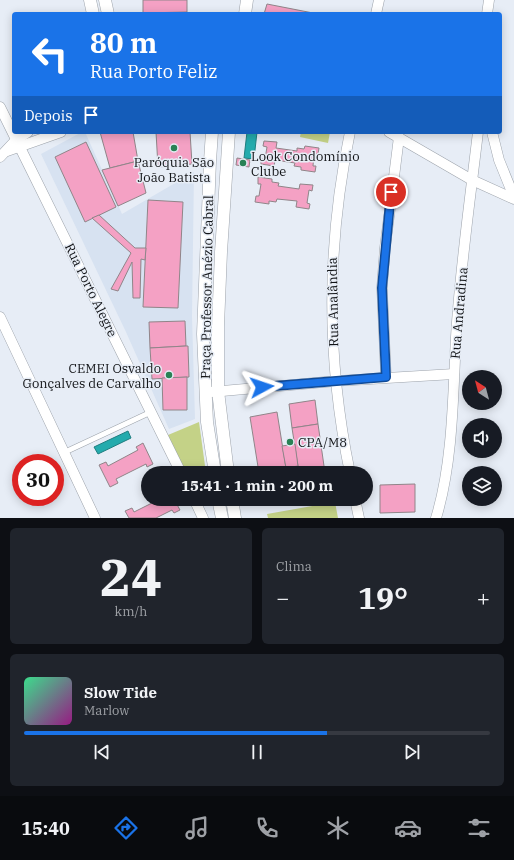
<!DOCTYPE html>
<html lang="pt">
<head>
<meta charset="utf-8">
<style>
	:root { --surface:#171b24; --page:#20242c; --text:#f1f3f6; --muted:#9ea1a6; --line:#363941; --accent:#1a73e8 }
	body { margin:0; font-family:"IBM Plex Serif",serif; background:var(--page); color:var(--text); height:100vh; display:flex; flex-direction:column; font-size:15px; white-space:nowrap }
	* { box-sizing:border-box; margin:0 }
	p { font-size:13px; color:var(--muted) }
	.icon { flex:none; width:22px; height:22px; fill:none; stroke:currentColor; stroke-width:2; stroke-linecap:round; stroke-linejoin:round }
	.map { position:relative; height:518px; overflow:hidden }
	.side { display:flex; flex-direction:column; gap:10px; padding:10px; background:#0d0f14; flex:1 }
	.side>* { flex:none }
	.banner { position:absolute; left:12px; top:12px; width:490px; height:122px; border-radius:4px; box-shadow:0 2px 10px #0003; background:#1a73e8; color:#fff; overflow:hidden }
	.needle { width:26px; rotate:324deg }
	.fabs { position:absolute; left:462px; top:370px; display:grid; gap:8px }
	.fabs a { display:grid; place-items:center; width:40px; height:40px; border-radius:50%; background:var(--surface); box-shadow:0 2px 10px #0003; font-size:20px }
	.speed { position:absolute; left:12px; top:454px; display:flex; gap:8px; font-size:20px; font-weight:700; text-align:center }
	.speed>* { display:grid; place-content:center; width:52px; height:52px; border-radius:50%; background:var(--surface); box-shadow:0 2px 10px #0003; line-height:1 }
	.speed .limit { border:6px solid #d22; background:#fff; color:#111 }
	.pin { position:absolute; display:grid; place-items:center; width:34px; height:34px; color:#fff; margin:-17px; border:2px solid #fff; border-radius:50%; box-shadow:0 1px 4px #0007 }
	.me { position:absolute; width:44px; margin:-22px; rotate:85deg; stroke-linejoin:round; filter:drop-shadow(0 0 3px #0008) }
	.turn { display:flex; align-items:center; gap:14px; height:84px; padding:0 12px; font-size:18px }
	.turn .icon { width:52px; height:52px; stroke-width:2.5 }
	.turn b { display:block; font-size:28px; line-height:34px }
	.then { display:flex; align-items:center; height:38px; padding:0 12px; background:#0003; gap:8px; font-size:15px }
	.big { font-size:30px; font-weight:800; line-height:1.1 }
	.side .widget { flex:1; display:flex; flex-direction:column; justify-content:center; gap:6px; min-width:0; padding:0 14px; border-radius:6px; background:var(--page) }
	.side .dial { align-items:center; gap:0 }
	.dial b { font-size:52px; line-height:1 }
	.song { display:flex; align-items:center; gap:12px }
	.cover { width:48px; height:48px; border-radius:6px; background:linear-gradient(135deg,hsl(150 70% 55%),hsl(310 70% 35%)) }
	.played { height:4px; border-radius:2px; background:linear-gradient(90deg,var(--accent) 65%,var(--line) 65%) }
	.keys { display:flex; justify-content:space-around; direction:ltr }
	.heat { display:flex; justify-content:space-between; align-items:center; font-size:22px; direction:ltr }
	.side .tiles { flex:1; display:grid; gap:10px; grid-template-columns:1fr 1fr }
	.widget:last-child { grid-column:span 2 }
	.trip { position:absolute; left:141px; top:466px; width:232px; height:40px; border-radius:20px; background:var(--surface); box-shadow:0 2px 10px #0003; font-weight:800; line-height:40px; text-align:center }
	.dock { display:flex; height:64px; justify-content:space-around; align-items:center; background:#090b0e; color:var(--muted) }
	.dock .icon { width:28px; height:28px }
	.dock .current { color:var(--accent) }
	.dock b { font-size:18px; color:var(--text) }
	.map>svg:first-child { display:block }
	.built { fill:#d7e2f1 }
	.green { fill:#c4d287 }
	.water { fill:#24abad; stroke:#1f7e80 }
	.building { fill:#f4a1c4; stroke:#908589 }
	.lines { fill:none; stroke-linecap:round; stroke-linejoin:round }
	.service-casing { stroke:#9da3ab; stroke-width:6 }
	.minor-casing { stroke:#9da3ab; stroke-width:11 }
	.tertiary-casing { stroke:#9da3ab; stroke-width:13 }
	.service { stroke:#fff; stroke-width:5 }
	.minor { stroke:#fff; stroke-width:10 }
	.tertiary { stroke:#fff; stroke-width:12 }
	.route-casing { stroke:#114b97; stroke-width:10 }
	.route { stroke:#1a73e8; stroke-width:7 }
	.poi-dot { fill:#298155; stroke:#e7edf6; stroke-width:1.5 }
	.labels { text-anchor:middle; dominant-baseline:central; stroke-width:3; stroke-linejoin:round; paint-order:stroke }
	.poi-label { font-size:13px; fill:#121417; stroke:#e7edf6; text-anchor:start }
	.street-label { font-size:13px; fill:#121417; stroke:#e7edf6 }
</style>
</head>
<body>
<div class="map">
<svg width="514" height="518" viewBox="0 0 514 518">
	<rect width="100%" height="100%" fill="#e7edf6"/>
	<polygon class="built" points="82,132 85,132 122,214 194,172 192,316 195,419 169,429 126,332 41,154"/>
	<g class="green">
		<polygon points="301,132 330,132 328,143 300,137"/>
		<polygon points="199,422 206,473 182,473 168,435"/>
		<polygon points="335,502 338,518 268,518 267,514"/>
	</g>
	<g class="water">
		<polygon points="247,132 257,132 254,159 244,158"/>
		<polygon points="128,431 131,438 98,454 94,447"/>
	</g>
	<g class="building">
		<polygon points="143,0 187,0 187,12 143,13"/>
		<polygon points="267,4 313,13 313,14 264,14"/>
		<polygon points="100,132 133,132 138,161 110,168"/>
		<polygon points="156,132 190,132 192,164 158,167"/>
		<polygon points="264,141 277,142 276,148 297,151 297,148 304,149 305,146 319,148 318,154 314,154 313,166 316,166 315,172 301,170 301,167 294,166 295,163 275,160 274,166 261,164 261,159 265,159 267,147 263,146"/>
		<polygon points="86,142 116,207 85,222 55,157"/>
		<polygon points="237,158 250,160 249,167 236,165"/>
		<polygon points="138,161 146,193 118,206 102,170"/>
		<polygon points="258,177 272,179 272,182 279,183 278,186 299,189 300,184 313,185 312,191 309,190 307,203 310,204 309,209 296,207 297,201 277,199 276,202 269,201 269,204 255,202 256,196 259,196 261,184 258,184"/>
		<polygon points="148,200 183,202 178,308 143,307"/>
		<polygon points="99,215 135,248 146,248 145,260 141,259 140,298 133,298 132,262 118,291 111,289 131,253 92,218"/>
		<polygon points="185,321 186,346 150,348 149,322"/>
		<polygon points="186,346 188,346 189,377 152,379 150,348"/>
		<polygon points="187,377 187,410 163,410 162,378"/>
		<polygon points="315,400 318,424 292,428 289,404"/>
		<polygon points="277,412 286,468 259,473 250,417"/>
		<polygon points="318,424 325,473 299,473 292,428"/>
		<polygon points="143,443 153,464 147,467 146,464 116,479 118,483 110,487 99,465 106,462 108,466 138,450 136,447"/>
		<polygon points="295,444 298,466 286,468 282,446"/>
		<polygon points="415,484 415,512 380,513 380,485"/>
		<polygon points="160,499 174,499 180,510 174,513 172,510 156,518 129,518 125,511 132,508 134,512"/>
	</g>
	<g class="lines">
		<g class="service-casing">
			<polyline id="service" points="63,453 151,412"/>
		</g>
		<g class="minor-casing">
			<g id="minor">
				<polyline points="376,14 379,0"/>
				<polyline points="487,14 489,0"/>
				<polyline points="0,107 181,473"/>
				<path d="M350,132C326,247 326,358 350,473"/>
				<polyline points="389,132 472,180 514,199"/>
				<polyline points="492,132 499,160 514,197"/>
				<polyline points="7,151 61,132"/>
				<polyline points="0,157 17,139 28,132"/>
				<polyline points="0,317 95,518"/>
				<polyline points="386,377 382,288 385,248 399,137"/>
				<polyline points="211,392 336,381 454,374"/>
				<polyline points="194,499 203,518"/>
				<polyline points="355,499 359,518"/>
				<path d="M436,518C453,463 453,395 456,337C460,269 470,200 478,132"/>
			</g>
		</g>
		<g class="tertiary-casing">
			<g id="tertiary">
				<polyline points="90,0 93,14"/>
				<polyline points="105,0 108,14"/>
				<polyline points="245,14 247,0"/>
				<polyline points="212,132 210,161 203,334 207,422 215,473"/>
				<polyline points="228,473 218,391 218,326 221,252 229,132"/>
				<polyline points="218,499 222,518"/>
				<polyline points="232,499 235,518"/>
			</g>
		</g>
		<use href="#service" class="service"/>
		<use href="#minor" class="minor"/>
		<use href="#tertiary" class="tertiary"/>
	</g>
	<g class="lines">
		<g class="route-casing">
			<polyline id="route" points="262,387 386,377 382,288 391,192"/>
		</g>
		<use href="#route" class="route"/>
	</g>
	<g class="poi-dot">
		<circle cx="174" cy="148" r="4"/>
		<circle cx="243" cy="163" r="4"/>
		<circle cx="169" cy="375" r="4"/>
		<circle cx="290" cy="442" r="4"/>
	</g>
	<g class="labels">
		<g class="poi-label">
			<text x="251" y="156">Look Condomínio<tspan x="251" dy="15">Clube</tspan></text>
			<text x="174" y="162" text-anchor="middle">Paróquia São<tspan x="174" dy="15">João Batista</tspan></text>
			<text x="161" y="368" text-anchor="end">CEMEI Osvaldo<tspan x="161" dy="15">Gonçalves de Carvalho</tspan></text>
			<text x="298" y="442">CPA/M8</text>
		</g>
		<g class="street-label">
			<text transform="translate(207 287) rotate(-89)">Praça Professor Anézio Cabral</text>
			<text transform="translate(91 290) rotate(64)">Rua Porto Alegre</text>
			<text transform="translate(333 302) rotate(-91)">Rua Analândia</text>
			<text transform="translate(459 313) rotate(-85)">Rua Andradina</text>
		</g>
	</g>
</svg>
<div class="fabs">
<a><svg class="needle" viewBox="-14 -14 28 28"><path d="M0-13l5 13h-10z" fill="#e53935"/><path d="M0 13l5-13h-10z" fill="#9ea1a6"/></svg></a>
<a><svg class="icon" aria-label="sound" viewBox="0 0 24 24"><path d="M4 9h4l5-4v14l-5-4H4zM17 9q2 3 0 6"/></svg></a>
<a><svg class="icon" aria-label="layers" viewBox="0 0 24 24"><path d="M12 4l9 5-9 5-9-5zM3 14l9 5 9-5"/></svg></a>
</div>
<div class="speed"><div class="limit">30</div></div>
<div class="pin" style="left:391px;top:192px;background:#d93025"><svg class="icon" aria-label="arrive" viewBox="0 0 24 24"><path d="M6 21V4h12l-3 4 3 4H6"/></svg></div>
<svg class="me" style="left:262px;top:387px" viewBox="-20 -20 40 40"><path d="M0-17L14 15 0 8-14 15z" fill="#1a73e8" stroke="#fff" stroke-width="4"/></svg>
<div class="trip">15:41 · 1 min · 200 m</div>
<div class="banner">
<div class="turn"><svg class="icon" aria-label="left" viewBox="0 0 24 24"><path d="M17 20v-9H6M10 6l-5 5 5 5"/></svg><div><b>80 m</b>Rua Porto Feliz</div></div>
<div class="then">Depois<svg class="icon" aria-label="arrive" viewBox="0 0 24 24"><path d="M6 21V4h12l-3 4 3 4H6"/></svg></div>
</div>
</div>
<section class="side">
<div class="tiles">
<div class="widget dial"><b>24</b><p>km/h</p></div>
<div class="widget"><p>Clima</p>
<div class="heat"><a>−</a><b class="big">19°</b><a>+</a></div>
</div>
<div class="widget">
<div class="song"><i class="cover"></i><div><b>Slow Tide</b><p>Marlow</p></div></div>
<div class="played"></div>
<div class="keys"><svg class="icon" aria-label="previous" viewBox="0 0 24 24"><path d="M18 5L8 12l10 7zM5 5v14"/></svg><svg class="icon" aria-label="pause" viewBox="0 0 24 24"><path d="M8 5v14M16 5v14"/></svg><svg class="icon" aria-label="next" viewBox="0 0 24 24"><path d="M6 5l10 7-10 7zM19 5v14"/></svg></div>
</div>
</div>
</section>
<nav class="dock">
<b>15:40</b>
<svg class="icon current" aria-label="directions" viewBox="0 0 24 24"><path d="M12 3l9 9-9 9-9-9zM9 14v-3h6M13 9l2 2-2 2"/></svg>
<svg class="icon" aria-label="music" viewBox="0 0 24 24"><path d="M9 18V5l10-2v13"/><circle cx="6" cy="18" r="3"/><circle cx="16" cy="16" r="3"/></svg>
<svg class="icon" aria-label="phone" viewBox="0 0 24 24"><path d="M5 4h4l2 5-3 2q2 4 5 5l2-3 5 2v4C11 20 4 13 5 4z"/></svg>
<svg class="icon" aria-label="climate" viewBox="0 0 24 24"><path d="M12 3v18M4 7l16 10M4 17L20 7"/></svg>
<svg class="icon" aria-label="car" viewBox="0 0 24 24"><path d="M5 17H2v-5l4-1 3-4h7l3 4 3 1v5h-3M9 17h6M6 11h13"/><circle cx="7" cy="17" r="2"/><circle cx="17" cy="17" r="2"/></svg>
<svg class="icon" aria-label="filters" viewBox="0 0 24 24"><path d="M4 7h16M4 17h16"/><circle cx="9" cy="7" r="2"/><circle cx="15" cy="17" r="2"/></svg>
</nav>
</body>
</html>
